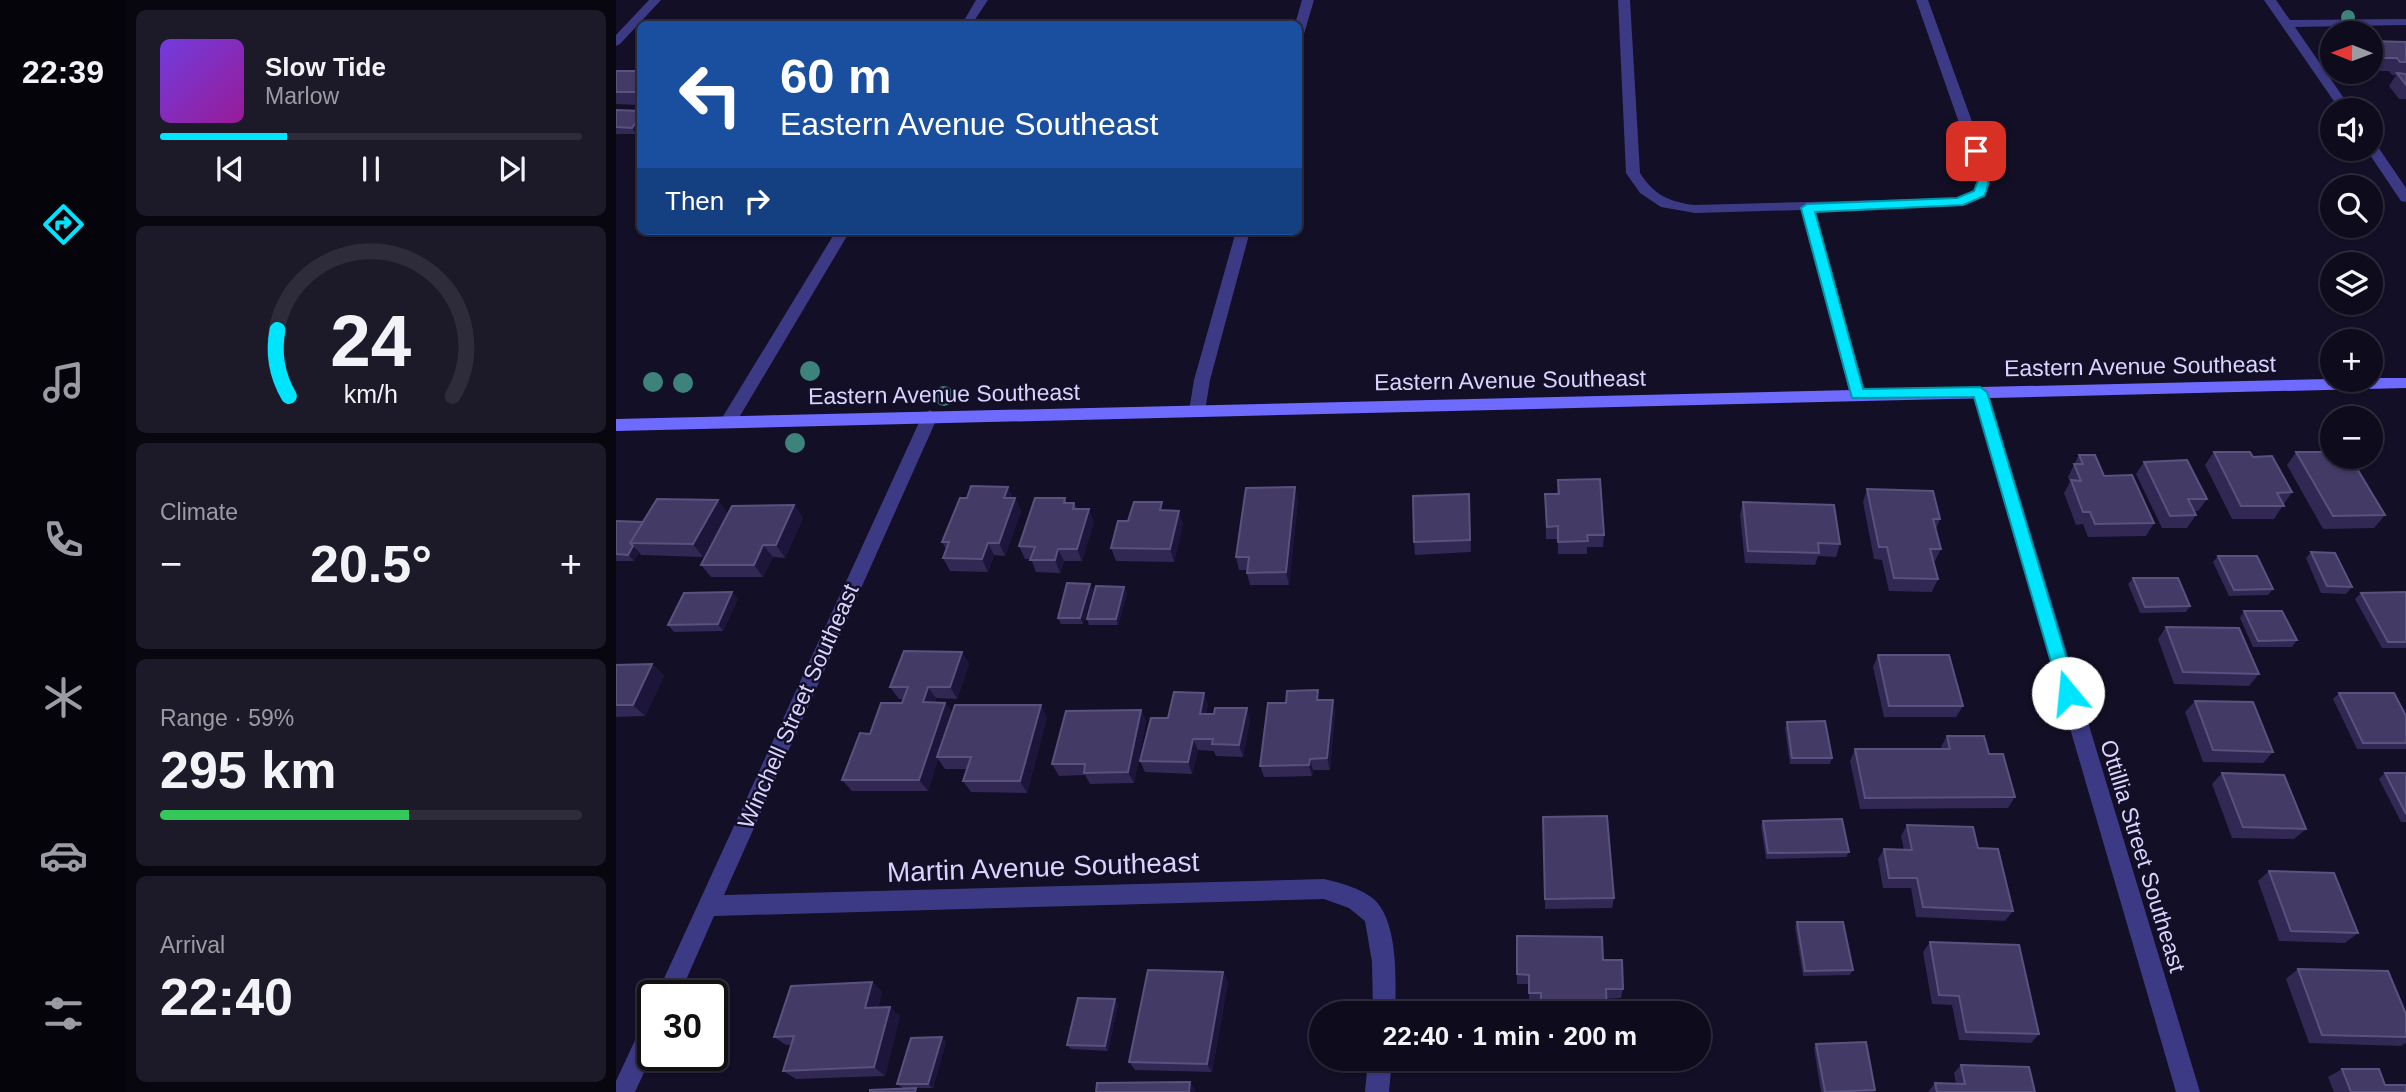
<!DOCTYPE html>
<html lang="en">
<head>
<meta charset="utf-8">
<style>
	:root { --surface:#0e0b1c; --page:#1c1929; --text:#f1f3f6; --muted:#9b9ba3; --line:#2e2b3b; --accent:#00e5ff }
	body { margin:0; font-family:Arial,sans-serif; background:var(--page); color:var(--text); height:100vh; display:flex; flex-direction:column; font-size:26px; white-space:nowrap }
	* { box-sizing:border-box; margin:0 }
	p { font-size:23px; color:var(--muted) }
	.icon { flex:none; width:38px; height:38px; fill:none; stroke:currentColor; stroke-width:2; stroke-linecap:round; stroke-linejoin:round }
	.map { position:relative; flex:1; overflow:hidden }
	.drawer { display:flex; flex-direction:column; gap:10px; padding:10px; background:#08060f; width:490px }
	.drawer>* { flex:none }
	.guide { position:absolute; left:21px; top:21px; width:665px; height:214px; border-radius:10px; box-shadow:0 2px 5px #0004,0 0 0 2px var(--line); background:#1a4fa0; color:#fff; overflow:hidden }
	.needle { width:46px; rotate:271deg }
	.fabs { position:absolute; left:1704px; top:21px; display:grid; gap:14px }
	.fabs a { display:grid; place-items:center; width:63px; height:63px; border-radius:50%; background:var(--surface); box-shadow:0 2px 5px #0004,0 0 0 2px var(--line); font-size:35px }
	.speed { position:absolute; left:21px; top:980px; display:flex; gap:14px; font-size:35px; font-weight:700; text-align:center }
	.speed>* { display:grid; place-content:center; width:91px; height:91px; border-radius:50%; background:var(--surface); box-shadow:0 2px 5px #0004,0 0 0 2px var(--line); line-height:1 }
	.speed .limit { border:4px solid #111; border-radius:10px; background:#fff; color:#111 }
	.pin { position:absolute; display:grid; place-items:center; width:60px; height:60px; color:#fff; margin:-30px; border-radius:14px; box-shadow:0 4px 10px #0006 }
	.me { position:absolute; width:77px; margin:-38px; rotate:343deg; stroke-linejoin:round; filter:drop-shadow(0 0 5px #0008) }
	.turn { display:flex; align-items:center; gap:24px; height:147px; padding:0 28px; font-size:32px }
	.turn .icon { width:91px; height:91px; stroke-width:2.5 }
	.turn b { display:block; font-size:49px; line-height:60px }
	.then { display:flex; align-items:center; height:66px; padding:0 28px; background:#0003; gap:14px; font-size:26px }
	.big { font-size:52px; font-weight:600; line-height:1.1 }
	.drawer .widget { flex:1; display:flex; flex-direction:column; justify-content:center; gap:10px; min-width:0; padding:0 24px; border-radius:10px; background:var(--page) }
	.drawer .dial { align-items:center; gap:0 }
	.dial svg { height:182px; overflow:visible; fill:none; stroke:var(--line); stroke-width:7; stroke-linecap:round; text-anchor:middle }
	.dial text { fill:var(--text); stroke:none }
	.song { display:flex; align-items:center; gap:21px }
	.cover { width:84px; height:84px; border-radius:10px; background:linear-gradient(135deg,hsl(260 70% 55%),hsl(300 70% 35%)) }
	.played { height:7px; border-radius:4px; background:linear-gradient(90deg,var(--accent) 30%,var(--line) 30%) }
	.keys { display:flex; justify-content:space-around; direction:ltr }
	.heat { display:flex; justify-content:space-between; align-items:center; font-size:38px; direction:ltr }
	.charge { height:10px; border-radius:5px; background:linear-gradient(90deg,#34c759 59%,var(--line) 0) }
	.trip { position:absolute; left:693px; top:1001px; width:402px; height:70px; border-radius:35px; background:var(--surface); box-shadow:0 2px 5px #0004,0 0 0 2px var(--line); font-weight:600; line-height:70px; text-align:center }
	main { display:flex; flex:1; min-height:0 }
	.dock { display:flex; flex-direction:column; width:126px; justify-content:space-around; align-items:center; background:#06040b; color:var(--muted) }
	.dock .icon { width:49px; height:49px }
	.dock .current { color:var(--accent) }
	.dock b { font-size:32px; color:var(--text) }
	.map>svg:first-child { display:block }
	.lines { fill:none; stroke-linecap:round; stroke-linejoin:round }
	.street { fill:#3d3a85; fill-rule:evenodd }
	.secondary { fill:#6f6bff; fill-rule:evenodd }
	.tree { fill:#3d827b }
	.wall { fill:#312854 }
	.shaded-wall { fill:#1d163a }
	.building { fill:#433a66; stroke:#5a527e; stroke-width:2 }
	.route { fill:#00e5ff; stroke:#0095a6; stroke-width:2 }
	.labels { text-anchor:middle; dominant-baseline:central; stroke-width:5; stroke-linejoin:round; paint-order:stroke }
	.street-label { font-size:23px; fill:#d9d4ff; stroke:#130f26 }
	.near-street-label { font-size:28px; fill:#d9d4ff; stroke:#130f26 }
</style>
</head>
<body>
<main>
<nav class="dock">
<b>22:39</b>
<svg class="icon current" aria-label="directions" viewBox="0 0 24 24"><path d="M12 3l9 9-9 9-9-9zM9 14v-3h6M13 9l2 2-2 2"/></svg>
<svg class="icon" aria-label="music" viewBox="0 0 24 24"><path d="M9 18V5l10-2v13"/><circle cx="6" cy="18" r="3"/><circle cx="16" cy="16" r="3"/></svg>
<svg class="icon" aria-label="phone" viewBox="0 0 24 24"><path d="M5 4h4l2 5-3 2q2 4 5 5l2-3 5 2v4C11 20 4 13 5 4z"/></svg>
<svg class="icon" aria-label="climate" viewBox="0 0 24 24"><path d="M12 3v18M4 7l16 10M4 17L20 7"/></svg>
<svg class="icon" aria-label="car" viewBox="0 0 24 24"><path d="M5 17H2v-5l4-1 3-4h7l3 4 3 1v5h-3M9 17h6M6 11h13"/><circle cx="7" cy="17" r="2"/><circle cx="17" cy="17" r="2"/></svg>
<svg class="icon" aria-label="filters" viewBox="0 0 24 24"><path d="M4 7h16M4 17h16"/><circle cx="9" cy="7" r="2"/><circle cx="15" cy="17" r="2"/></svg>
</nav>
<section class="drawer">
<div class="widget">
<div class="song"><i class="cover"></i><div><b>Slow Tide</b><p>Marlow</p></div></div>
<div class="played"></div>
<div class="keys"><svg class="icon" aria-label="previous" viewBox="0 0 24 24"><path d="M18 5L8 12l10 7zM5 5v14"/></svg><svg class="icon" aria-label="pause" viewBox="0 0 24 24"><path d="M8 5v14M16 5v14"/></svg><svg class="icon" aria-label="next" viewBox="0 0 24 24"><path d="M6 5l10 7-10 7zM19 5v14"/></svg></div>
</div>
<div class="widget dial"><svg viewBox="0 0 100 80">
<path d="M14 69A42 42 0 1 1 86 69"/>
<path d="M14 69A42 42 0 0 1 9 40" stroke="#00e5ff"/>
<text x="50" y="56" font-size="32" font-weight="700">24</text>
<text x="50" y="72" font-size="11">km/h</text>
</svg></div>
<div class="widget"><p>Climate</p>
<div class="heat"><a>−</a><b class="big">20.5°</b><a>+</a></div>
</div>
<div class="widget"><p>Range · 59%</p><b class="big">295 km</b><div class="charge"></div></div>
<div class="widget"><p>Arrival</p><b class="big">22:40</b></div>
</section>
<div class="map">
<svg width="1790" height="1092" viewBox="0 0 1790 1092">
	<rect width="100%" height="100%" fill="#130f26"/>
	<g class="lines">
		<g class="street">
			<polygon points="33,0 45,0 4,44 0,46 0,35"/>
			<polygon points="360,0 372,0 356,24 346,24"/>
			<polygon points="686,0 698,0 688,34 682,37 682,24 679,24"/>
			<path d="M1002,0H1014L1024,173C1038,195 1053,202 1079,205L1341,198L1358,191L1362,177L1300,0H1312L1376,177L1369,196L1343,206L1198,210L1250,394L1248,398L1242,400L1234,394L1185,210L1079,213L1045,207L1024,193L1010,173Z"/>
			<polygon points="1648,0 1660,0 1674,20 1790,19 1790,25 1679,27 1736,110 1724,110"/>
			<polygon points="1755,143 1760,144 1790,188 1790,202 1785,201 1750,149 1755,149"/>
			<polygon points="220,231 234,231 118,426 106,426 104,422 106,418"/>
			<polygon points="620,231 634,231 594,380 589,411 581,417 573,411 578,380"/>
			<polygon points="1364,386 1372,392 1584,1092 1560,1092 1356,392"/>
			<path d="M314,410L322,416L108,895L708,879C724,883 741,887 755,897C783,917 780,982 779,1013H757L756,962L749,921L733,908L708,899L98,916L63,996H40L306,416Z"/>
			<polygon points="37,1016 37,1053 19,1092 0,1092 0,1081 29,1019"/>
			<polygon points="752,1059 776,1059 773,1092 749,1092"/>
		</g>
		<polygon class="secondary" points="1755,378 1790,378 1790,388 0,431 0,419"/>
	</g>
	<g class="tree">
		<circle cx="1732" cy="17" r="7"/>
		<circle cx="194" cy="371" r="10"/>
		<circle cx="37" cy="382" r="10"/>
		<circle cx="67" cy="383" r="10"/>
		<circle cx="328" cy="396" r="10"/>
		<circle cx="179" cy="443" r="10"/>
	</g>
	<g class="wall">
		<polygon points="1755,41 1790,42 1790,99 1783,99 1773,86 1780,75 1776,75 1773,71 1760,71 1755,65"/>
		<polygon points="24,71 24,105 0,104 0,73"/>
		<polygon points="0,110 24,111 24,129 20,134 0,134"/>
		<polygon points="1598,452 1637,457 1676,492 1658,519 1616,519 1589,465"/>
		<polygon points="1680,452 1769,515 1758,528 1707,529 1671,465"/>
		<polygon points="1463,455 1488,476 1538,523 1530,536 1472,537 1467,524 1460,525 1448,493 1454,482 1452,477"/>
		<polygon points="1528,462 1591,499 1582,511 1578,511 1580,515 1571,528 1546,528 1520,474"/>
		<polygon points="942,480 988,535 987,547 971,547 971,554 942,554 942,539 930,539 929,494 941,494"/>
		<polygon points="1251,489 1324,519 1320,529 1325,549 1319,561 1317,561 1322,579 1316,592 1273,591 1266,560 1258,559 1247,502"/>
		<polygon points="853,494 855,552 799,555 798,542"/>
		<polygon points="397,498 399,498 405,511 389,556 378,555 372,572 334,571 327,558 330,549 326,542"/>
		<polygon points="449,498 451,503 458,503 461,509 478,522 466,561 448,561 444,573 420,572 415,559 409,559 403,546"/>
		<polygon points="102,500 111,513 87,557 25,555 23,552 18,561 0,561 0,521 27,522"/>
		<polygon points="682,500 673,585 634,585 631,573 631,570 623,570 620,557"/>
		<polygon points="1127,502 1224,544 1220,557 1202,556 1199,565 1129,563 1124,515"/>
		<polygon points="178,505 187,518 169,558 157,557 147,577 95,577 85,565"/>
		<polygon points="549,511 567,523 558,562 500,561 495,548 512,521"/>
		<polygon points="1695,552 1736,587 1730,594 1705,593 1690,558"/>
		<polygon points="1602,556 1657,589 1652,595 1613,596 1597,562"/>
		<polygon points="1517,578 1574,606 1570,612 1524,613 1512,584"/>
		<polygon points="508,587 511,593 502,625 473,625 471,619"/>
		<polygon points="477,590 467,624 445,624 442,618"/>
		<polygon points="1790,592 1790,648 1766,648 1739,599 1745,593"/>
		<polygon points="122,599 107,631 58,632 52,625"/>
		<polygon points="1628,611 1681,640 1676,647 1637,647 1624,618"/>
		<polygon points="1550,627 1643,674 1633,686 1558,684 1542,639"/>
		<polygon points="346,652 353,664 341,699 320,698 319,702 329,703 336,713 431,717 411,793 355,792 347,781 351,769 329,769 322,759 312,791 236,791 226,780 254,734 286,703 288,699 283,699 274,687"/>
		<polygon points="1262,655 1347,706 1340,717 1268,717 1257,667"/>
		<polygon points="36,664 48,676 29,716 0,717 0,665"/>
		<polygon points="1723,693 1790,716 1790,749 1741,749 1717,699"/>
		<polygon points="704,700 717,700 719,712 714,770 697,770 696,776 648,777 644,766 670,703"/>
		<polygon points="1579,701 1657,752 1647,763 1587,762 1569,712"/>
		<polygon points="592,704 590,714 598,714 631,708 634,720 627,757 600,756 598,751 582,750 576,774 529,772 524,761 552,718"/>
		<polygon points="525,710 530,721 518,783 474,784 469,775 443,776 436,764"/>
		<polygon points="1171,722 1216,758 1214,764 1174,764 1169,728"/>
		<polygon points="1331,736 1373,754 1399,797 1392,808 1244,809 1234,761 1239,749 1326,749 1325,747"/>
		<polygon points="1606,773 1690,829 1678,839 1616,838 1596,784"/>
		<polygon points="1769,773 1790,773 1790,822 1785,822 1763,779"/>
		<polygon points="927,817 998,898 996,908 929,909"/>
		<polygon points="1147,821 1233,852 1230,857 1150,859 1145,826"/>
		<polygon points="1291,825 1362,848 1397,911 1389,921 1300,917 1295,888 1267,888 1262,859 1268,849 1288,850 1285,836"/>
		<polygon points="1653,871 1742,933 1729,943 1663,941 1642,881"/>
		<polygon points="1181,922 1237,970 1234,975 1187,976 1179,927"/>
		<polygon points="901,936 987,960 1007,989 1005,998 913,1002 913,984 901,984"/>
		<polygon points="1314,942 1423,1034 1415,1043 1343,1040 1336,1005 1316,1004 1307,952"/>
		<polygon points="1682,969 1790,1014 1790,1043 1785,1046 1693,1043 1670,979"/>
		<polygon points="607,972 612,982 596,1072 519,1070 513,1062"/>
		<polygon points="256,982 266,992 262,1008 284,1016 269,1076 180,1079 167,1071 176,1045 170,1045 158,1037"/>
		<polygon points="502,1004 492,1051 455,1049 451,1045"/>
		<polygon points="326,1037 330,1042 317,1088 287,1088 281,1084"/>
		<polygon points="1200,1044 1259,1090 1258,1092 1205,1092 1198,1048"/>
		<polygon points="1345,1065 1419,1092 1312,1092 1319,1083 1340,1084 1338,1073"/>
		<polygon points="1726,1069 1769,1085 1790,1092 1718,1092 1712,1077"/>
	</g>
	<g class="shaded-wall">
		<polygon points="24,117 24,129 20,134 16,128"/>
		<polygon points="392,487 398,500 388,498"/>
		<polygon points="679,487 682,500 673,585 670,572"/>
		<polygon points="399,498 405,511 389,556 383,543"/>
		<polygon points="102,500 111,513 87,557 77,544"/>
		<polygon points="178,505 187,518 169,558 160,545"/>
		<polygon points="473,509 478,522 466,561 461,549"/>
		<polygon points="563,511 567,523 558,562 554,549"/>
		<polygon points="372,543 378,555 372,572 366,559"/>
		<polygon points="147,545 157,557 147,577 138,565"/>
		<polygon points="17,546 23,552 18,561 12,555"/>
		<polygon points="442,549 448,561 444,573 439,560"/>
		<polygon points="474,584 477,590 467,624 464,618"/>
		<polygon points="508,587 511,593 502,625 500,619"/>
		<polygon points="116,592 122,599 107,631 102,624"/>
		<polygon points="346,652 353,664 341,699 334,687"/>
		<polygon points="36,664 48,676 29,716 17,705"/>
		<polygon points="312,687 320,698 315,714 307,702"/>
		<polygon points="588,693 592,704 588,726 584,714"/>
		<polygon points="717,700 719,712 714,770 711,758"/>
		<polygon points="329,703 337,714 321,757 322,759 312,791 303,780"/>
		<polygon points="425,705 431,717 411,793 404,781"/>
		<polygon points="631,708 634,720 627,757 623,745"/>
		<polygon points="525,710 530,721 518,783 512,772"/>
		<polygon points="577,739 582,750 576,774 572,762"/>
		<polygon points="694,759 697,770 696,776 693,765"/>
		<polygon points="607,972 612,982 596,1072 591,1064"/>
		<polygon points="256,982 266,992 259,1017 249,1008"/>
		<polygon points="499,999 502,1004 492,1051 489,1046"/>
		<polygon points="274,1007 284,1016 269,1076 258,1067"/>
		<polygon points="326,1037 330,1042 317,1088 312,1084"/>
		<polygon points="574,1082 580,1090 580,1092 573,1092"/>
	</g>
	<g class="building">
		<polygon points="1755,41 1790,42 1790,62 1784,62 1781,58 1767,58"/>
		<polygon points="1,71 24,71 24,92 0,92 0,73"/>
		<polygon points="1781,73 1790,74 1790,85"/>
		<polygon points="0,110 24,111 24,117 16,128 0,127"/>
		<polygon points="1598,452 1634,452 1637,457 1656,456 1676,492 1661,493 1668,506 1625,506"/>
		<polygon points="1680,452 1717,452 1717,457 1734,457 1769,515 1717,516"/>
		<polygon points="1463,455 1479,455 1488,476 1516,475 1538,523 1479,524 1474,512 1467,512 1455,480 1465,481 1458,464 1467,464"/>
		<polygon points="1571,460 1591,499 1572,499 1580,515 1554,516 1528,462"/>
		<polygon points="984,479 988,535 971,535 972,541 942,542 942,526 931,527 929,494 943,494 942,480"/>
		<polygon points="355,486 392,487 388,498 399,498 383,543 372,543 366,559 327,558 333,542 326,542 344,498 351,498"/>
		<polygon points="679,487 670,572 631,573 633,557 620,557 630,488"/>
		<polygon points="1251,489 1317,491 1324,519 1317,519 1325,549 1314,549 1322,579 1278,578 1271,547 1263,547"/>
		<polygon points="853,494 854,540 798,542 797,496"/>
		<polygon points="419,498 449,498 448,503 458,503 457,509 473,509 461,549 442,549 439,560 414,560 419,547 403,546"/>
		<polygon points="41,499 102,500 77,544 14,543"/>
		<polygon points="518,502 546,502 544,510 563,511 554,549 495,548 502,521 512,521"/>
		<polygon points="1127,502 1218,505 1224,544 1202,543 1203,553 1132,551"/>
		<polygon points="178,505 160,545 147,545 138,565 85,565 116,506"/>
		<polygon points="0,521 27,522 14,543 17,546 12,555 0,554"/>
		<polygon points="1695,552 1719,553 1736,587 1711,586"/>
		<polygon points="1602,556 1641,556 1657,589 1618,590"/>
		<polygon points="1517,578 1562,578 1574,606 1529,607"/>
		<polygon points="451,583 474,584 464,618 442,618"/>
		<polygon points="480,586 508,587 500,619 471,619"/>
		<polygon points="116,592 102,624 52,625 68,593"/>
		<polygon points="1790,592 1790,642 1772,642 1745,593"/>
		<polygon points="1628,611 1666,611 1681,640 1642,641"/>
		<polygon points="1550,627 1623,628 1643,674 1567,672"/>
		<polygon points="288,651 346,652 334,687 312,687 307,702 329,703 303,780 226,780 244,733 254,734 265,703 286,703 292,687 274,687"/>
		<polygon points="1262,655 1333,655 1347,706 1273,706"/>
		<polygon points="36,664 17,705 0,705 0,665"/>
		<polygon points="702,690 701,700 717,700 711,758 694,759 693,765 644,766 652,703 670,703 671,691"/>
		<polygon points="558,692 588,693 584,714 598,714 599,708 631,708 623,745 596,744 597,739 577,739 572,762 524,761 535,718 552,718"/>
		<polygon points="1723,693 1778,693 1790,716 1790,743 1747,743"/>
		<polygon points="1579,701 1637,702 1657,752 1597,750"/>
		<polygon points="339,705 425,705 404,781 347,781 355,757 321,757"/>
		<polygon points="525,710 512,772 468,773 469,764 436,764 450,711"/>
		<polygon points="1209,721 1216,758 1176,758 1171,722"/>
		<polygon points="1331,736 1368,736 1373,754 1387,754 1399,797 1249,798 1239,749 1334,749"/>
		<polygon points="1606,773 1668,775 1690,829 1627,827"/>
		<polygon points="1769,773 1790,773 1790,814"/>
		<polygon points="991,816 998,898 929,899 927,817"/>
		<polygon points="1226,819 1233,852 1152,853 1147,821"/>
		<polygon points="1291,825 1357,827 1362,848 1382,849 1397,911 1307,907 1301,878 1273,878 1268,849 1296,850"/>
		<polygon points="1653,871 1718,873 1742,933 1675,931"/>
		<polygon points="1181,922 1227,922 1237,970 1189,971"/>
		<polygon points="901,936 986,937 987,960 1006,960 1007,989 990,989 991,1013 925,1013 925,993 913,993 913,975 901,974"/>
		<polygon points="1314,942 1403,945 1423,1034 1350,1032 1343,996 1323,995"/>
		<polygon points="1682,969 1772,971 1790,1014 1790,1037 1706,1035"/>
		<polygon points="532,970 607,972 591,1064 513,1062"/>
		<polygon points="256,982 249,1008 274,1007 258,1067 167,1071 178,1036 158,1037 175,986"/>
		<polygon points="462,998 499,999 489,1046 451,1045"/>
		<polygon points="326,1037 312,1084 281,1084 295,1038"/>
		<polygon points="1250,1042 1259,1090 1209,1092 1200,1044"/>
		<polygon points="1345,1065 1413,1067 1419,1092 1321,1092 1319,1083 1349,1084"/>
		<polygon points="1726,1069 1763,1069 1769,1085 1790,1085 1790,1092 1735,1092"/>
		<polygon points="574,1082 573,1092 480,1092 481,1083"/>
		<polygon points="300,1088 299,1092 254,1092 254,1090"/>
	</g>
	<path class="route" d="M1360,148C1376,155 1375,182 1368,196L1347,205L1199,212L1247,389L1364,387L1371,392L1461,693L1459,698L1452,700L1446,698L1444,693L1358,397L1236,398L1185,208L1191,204L1341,198L1358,191L1363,177L1354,151Z"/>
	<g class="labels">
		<g class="street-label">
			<text transform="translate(1524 366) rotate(-1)">Eastern Avenue Southeast</text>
			<text transform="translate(894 380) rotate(-1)">Eastern Avenue Southeast</text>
			<text transform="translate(328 394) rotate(-1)">Eastern Avenue Southeast</text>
			<text transform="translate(182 706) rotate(-66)">Winchell Street Southeast</text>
			<text transform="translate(1527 856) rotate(73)">Ottillia Street Southeast</text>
		</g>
		<g class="near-street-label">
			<text transform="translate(427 867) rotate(-2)">Martin Avenue Southeast</text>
		</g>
	</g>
</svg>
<div class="fabs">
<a><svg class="needle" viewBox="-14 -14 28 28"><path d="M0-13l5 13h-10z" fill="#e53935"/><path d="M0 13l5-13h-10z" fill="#9b9ba3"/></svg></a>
<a><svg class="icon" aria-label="sound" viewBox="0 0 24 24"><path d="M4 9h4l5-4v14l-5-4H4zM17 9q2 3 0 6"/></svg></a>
<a><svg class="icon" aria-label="search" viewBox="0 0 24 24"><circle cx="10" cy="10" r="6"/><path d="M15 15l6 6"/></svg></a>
<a><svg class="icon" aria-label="layers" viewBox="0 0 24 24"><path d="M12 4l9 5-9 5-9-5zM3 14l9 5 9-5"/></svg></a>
<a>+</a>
<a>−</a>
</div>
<div class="speed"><div class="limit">30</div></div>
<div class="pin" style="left:1360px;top:151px;background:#d93025"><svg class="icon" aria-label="arrive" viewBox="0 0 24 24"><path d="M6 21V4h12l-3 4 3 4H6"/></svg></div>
<svg class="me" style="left:1452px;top:693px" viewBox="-20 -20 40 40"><circle r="19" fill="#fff"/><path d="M0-13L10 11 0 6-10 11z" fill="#00e5ff"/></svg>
<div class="trip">22:40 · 1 min · 200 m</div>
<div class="guide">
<div class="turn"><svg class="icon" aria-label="left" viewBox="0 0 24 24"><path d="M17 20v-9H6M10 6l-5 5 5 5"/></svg><div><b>60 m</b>Eastern Avenue Southeast</div></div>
<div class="then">Then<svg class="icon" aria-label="right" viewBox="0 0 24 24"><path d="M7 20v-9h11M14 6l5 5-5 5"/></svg></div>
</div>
</div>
</main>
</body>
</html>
